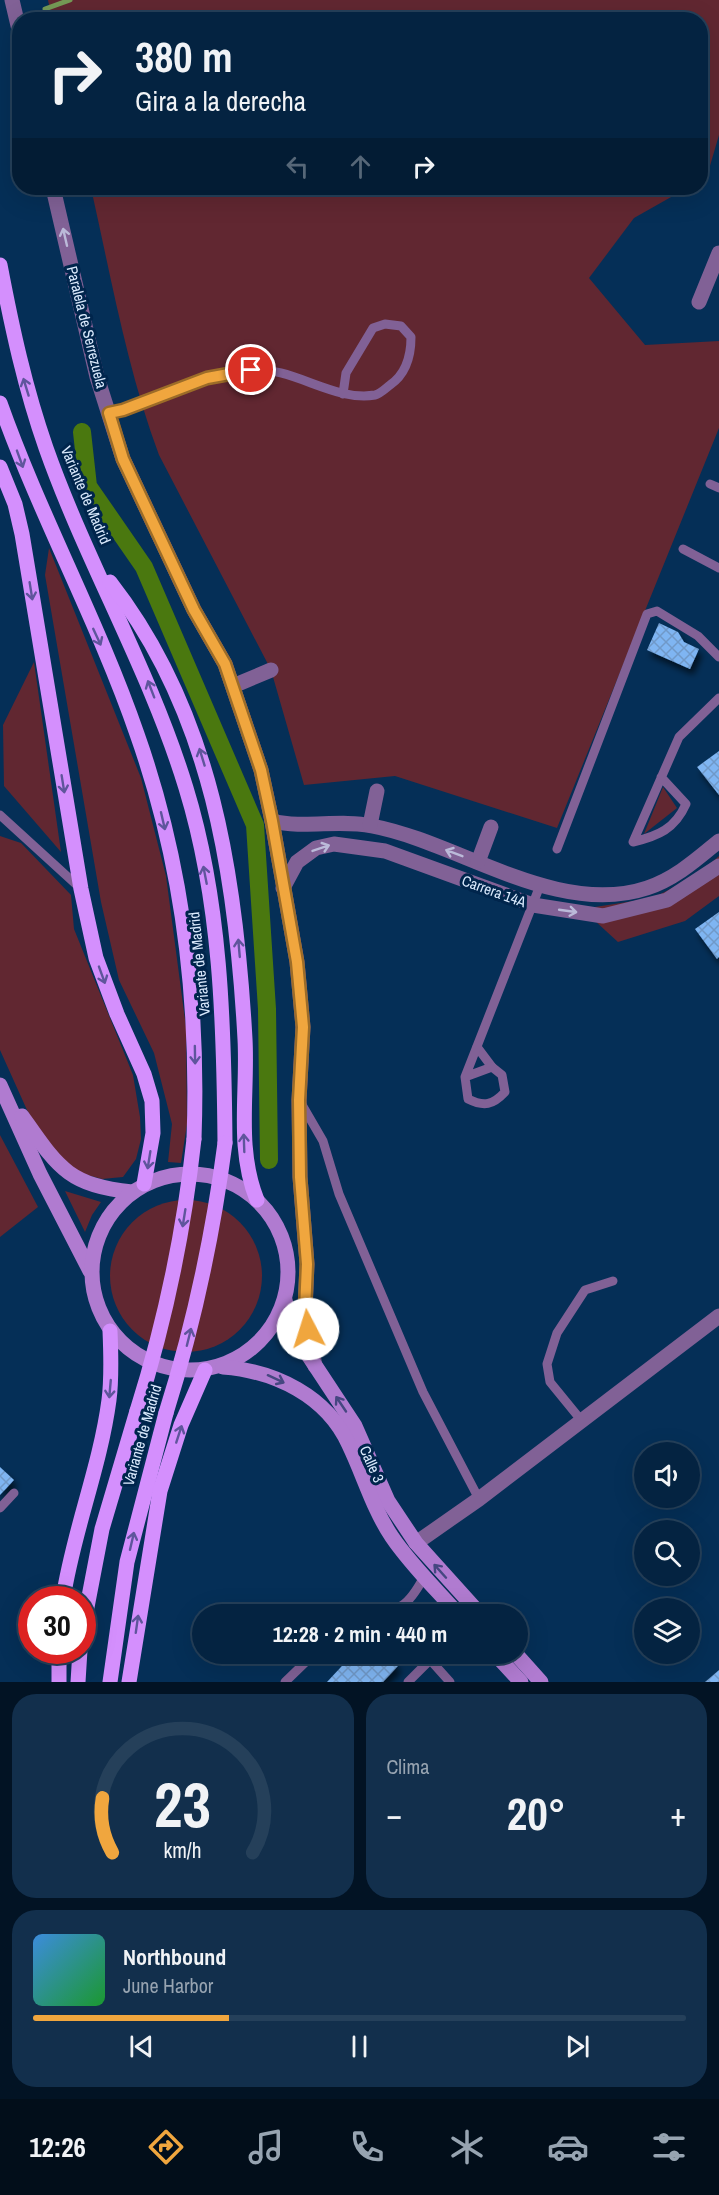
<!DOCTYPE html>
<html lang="es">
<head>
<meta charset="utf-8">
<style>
	:root { --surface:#042341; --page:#122f4c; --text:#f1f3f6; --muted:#97a4b1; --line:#25405a; --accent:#f0a63e }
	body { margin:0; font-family:"Archivo Narrow",sans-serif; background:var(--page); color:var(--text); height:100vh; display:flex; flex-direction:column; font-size:22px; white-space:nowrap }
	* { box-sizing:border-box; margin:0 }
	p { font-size:20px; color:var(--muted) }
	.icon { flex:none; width:33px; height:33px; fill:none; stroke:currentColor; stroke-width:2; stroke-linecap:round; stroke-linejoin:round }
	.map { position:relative; height:1682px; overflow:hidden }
	.sheet { display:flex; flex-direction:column; gap:12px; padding:12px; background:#021324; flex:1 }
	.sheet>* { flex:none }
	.guide { position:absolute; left:12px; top:12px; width:696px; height:183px; border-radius:24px; box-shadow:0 6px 24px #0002,0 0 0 2px var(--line); background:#042341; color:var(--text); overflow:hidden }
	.buttons { position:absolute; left:634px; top:1442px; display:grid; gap:12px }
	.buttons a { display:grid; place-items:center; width:66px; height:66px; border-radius:50%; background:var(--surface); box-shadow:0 6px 24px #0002,0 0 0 2px var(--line); font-size:30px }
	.speed { position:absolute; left:18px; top:1586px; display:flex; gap:12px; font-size:30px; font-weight:700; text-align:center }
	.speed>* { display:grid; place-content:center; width:78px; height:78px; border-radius:50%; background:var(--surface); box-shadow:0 6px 24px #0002,0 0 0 2px var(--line); line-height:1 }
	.speed .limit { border:9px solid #d22; background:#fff; color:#111 }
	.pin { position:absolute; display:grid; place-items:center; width:51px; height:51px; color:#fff; margin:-26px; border:3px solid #fff; border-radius:50%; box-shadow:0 2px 6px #0007 }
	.me { position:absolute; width:66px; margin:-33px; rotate:355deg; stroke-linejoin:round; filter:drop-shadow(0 0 4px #0008) }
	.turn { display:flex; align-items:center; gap:21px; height:126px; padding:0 24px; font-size:27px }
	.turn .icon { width:78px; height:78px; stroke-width:2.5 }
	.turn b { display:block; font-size:42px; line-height:51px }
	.lanes { display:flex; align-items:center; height:57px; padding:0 24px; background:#0003; justify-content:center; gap:30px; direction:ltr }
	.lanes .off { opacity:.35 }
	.big { font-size:45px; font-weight:700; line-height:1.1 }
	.sheet .tile { flex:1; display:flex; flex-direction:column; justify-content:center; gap:9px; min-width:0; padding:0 21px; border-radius:24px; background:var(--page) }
	.sheet .dial { align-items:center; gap:0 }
	.dial svg { height:156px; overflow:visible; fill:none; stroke:var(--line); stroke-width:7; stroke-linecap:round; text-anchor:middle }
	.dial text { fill:var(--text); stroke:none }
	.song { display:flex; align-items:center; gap:18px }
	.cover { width:72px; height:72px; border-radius:9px; background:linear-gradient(135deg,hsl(210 70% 55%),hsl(130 70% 35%)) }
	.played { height:6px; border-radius:3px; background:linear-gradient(90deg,var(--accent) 30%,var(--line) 30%) }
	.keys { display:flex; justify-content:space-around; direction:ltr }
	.heat { display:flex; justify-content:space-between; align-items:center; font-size:33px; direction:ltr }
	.sheet .tiles { flex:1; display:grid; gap:12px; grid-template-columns:1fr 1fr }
	.tile:last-child { grid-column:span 2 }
	.trip { position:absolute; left:192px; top:1604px; width:336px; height:60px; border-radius:30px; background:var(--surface); box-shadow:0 6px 24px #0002,0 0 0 2px var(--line); font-weight:700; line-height:60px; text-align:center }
	.dock { display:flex; height:96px; justify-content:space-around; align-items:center; background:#020e1a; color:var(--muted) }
	.dock .icon { width:42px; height:42px }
	.dock .current { color:var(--accent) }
	.dock b { font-size:27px; color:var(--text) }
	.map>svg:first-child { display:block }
	.grass { fill:#612731 }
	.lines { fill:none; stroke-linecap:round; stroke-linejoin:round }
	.stream { stroke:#759a56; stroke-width:5 }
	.canal { stroke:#4a780f; stroke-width:18 }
	.building { fill:url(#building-cross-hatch); filter:url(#shadow) }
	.service { stroke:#816196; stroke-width:9 }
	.minor { stroke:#816196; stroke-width:15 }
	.secondary { stroke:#b07bd0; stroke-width:15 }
	.primary { stroke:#d48ffd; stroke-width:15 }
	.primary-bridge { stroke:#d48ffd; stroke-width:15 }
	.oneway { stroke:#bbbad9 }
	.oneway2 { stroke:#5f559c }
	.oneway3 { stroke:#464781 }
	.route-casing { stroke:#9c6c28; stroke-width:15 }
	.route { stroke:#f0a63e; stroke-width:10 }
	.labels { text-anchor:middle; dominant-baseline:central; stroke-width:6; stroke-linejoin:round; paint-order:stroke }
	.street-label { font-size:15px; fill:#daeafd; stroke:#00254c }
</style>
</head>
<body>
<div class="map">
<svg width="719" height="1682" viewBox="0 0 719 1682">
	<defs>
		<pattern id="building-cross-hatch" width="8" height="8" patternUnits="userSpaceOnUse" patternTransform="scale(1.5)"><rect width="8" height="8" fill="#7fb5f2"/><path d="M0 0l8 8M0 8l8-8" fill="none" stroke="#7099c8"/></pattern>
		<filter id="shadow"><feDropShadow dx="3.5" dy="6" stdDeviation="3" flood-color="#0009"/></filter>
	</defs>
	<rect width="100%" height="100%" fill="#052f57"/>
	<g class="grass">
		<polygon points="48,0 719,0 719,135 707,176 701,180 700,20 52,20"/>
		<path d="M91,188H687L634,218L589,278L645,345L719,341V428L557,828L395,776L304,785L271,670L159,455C127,369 111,277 91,188Z"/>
		<polygon points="49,548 141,778 166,876 186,1027 187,1124 181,1163 168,1162 172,1124 154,1053 119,980 101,902 45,575"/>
		<polygon points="34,662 61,852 4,786 3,725"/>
		<polygon points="663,787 677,808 644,834"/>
		<polygon points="0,836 21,843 71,895 74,929 133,1075 140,1117 141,1139 136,1159 123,1177 102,1179 80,1173 49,1147 27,1110 0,1050"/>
		<polygon points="719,856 719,896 685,921 618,942 582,909 653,898 697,875"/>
		<polygon points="0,1135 38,1207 0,1237"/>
		<polygon points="65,1191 101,1202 92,1215 85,1232"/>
		<circle cx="186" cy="1276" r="76"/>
	</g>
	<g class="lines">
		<polyline class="stream" points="45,9 70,0"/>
		<polyline class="canal" points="82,432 88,486 144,567 255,825 267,1009 269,1160"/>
	</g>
	<g class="building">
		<polygon points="659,623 678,632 684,642 699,649 690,669 647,650"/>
		<polygon points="719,751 719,795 697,767"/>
		<polygon points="719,912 719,957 717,959 695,929"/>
		<polygon points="0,1467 14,1480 0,1495"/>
		<polygon points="354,1653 385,1653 398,1666 383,1682 327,1682"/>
		<polygon points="719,1670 719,1682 705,1682"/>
	</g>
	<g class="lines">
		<g class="service">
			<path d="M109,413L123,410C163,395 205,373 250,370C293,366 333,402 375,395C380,394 386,388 390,385C406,374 411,355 411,337L401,326L385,324L373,328L346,373L343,394"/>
			<polyline points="710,484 719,488"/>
			<polyline points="683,549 719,568"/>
			<path d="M661,777L686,804C675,829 658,836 633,842L679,737L719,698"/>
			<polyline points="0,815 80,888"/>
			<polyline points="557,849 647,614 657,611 698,636 719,657"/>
			<polyline points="477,1047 492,1067"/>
			<path d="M465,1077L492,1067L502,1075L505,1092C493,1105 484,1107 468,1099L465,1077L541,883"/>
			<polyline points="301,1103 323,1141 339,1194 423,1392 479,1499"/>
			<polyline points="581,1420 550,1382 547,1364 557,1333 585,1290 613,1281"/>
			<polyline points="0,1508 14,1493"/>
			<path d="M361,1614C399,1609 405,1612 424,1577"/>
			<polyline points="424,1653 450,1682"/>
			<polyline points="285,1682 315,1653"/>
			<polyline points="408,1682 429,1661"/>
		</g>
		<g class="minor">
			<polyline points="12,0 20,34"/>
			<polyline points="53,188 97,377 123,459 194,610 225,664 261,770 272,821 297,962 303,1027 299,1100 300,1177 307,1264 305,1310 315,1366"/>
			<polyline points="699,302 719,253"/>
			<polyline points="233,686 271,670"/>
			<path d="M272,821C305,829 339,819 372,826C458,842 557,918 647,888C675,879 697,859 719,841"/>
			<polyline points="370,825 377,791"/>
			<polyline points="478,862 491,827"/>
			<polyline points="283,888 297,862 316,848 334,844 385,851 533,905 603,916 667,900 719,866"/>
			<polyline points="416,1543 479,1499 719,1316"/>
		</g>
		<g class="secondary">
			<polyline points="0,1085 40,1174 90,1271"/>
			<path d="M22,1116C58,1167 67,1185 132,1192"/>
			<circle cx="190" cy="1272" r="98"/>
			<polyline points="285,1300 293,1332 355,1426 388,1501 416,1543 480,1614"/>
			<path d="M223,1367C275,1371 327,1396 349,1445C364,1476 373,1509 392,1537C411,1565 436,1589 458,1614"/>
			<polyline points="494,1653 521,1682"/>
			<polyline points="515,1653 541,1682"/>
		</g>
		<g class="primary">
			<path d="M0,265C12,328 25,388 46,448C87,564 150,670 186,788C221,902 224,1024 225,1143"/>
			<path d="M0,403C40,516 98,621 137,734C183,864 199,1001 194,1139"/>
			<polyline points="0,467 15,504 22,534 81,889 96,958 117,1014 144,1074 152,1101 153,1133 144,1184"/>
			<path d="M110,582C212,713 236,876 245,1039C248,1094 236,1147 257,1200"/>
			<path d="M63,1599C73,1532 100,1468 109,1400C112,1377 111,1354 110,1331"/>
			<polyline points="82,1633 102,1529 137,1411"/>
			<polyline points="59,1650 59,1682"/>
			<polyline points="78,1682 80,1650"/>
			<polyline points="110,1682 127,1562 166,1413"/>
			<polyline points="129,1682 160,1491 181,1425 205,1370"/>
		</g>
		<g class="primary-bridge">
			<path d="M137,1411C165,1322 184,1232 194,1139"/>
			<path d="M166,1413C194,1324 213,1235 225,1143"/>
		</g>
	</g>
	<defs><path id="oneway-shaft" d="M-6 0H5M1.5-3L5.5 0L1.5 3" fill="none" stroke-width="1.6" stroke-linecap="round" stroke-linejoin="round" transform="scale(1.5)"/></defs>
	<g class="oneway">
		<use href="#oneway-shaft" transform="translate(65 237) rotate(-103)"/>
		<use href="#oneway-shaft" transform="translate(321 848) rotate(-19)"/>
		<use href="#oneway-shaft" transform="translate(454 853) rotate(-159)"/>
		<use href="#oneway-shaft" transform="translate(568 911) rotate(8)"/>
	</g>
	<g class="oneway2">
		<use href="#oneway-shaft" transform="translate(26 387) rotate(-107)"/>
		<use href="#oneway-shaft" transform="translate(20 459) rotate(70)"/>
		<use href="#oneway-shaft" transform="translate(31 591) rotate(81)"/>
		<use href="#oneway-shaft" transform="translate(97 637) rotate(65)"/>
		<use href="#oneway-shaft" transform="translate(151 689) rotate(-111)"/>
		<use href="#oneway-shaft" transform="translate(202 757) rotate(-107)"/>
		<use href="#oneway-shaft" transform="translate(63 784) rotate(81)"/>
		<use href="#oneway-shaft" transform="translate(163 821) rotate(77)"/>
		<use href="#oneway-shaft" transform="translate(205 875) rotate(-101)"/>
		<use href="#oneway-shaft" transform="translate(239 948) rotate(-95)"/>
		<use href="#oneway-shaft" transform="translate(102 975) rotate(70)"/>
		<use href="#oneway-shaft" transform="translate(195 1055) rotate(89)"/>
		<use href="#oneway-shaft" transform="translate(244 1143) rotate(-92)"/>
		<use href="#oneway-shaft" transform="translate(149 1160) rotate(99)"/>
		<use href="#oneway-shaft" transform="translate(184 1218) rotate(99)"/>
		<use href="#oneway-shaft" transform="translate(189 1337) rotate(-76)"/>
		<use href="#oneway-shaft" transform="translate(110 1389) rotate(95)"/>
		<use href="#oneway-shaft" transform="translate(179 1434) rotate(-72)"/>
		<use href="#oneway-shaft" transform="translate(132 1541) rotate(-77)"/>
		<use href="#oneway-shaft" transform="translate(137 1624) rotate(-82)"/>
	</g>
	<g class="oneway3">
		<use href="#oneway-shaft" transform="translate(276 1379) rotate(25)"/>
		<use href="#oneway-shaft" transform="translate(341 1404) rotate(-124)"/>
		<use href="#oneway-shaft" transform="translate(440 1571) rotate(-132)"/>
	</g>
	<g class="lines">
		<g class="route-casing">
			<polyline id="route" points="251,370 207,378 123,410 109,413 123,459 194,610 225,664 261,770 272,821 297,962 303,1027 299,1100 300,1177 307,1264 305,1310 308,1329"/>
		</g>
		<use href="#route" class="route"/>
	</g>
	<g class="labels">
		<g class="street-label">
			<text transform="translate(87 327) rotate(76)">Paralela de Serrezuela</text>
			<text transform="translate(86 495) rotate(67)">Variante de Madrid</text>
			<text transform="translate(494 891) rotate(20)">Carrera 14A</text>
			<text transform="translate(199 964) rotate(-96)">Variante de Madrid</text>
			<text transform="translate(142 1435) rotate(-74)">Variante de Madrid</text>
			<text transform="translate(372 1464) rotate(66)">Calle 3</text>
		</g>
	</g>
</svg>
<div class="buttons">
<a><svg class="icon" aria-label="sound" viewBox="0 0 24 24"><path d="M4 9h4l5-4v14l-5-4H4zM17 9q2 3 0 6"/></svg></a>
<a><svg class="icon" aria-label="search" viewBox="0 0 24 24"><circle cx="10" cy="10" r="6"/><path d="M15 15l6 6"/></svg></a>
<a><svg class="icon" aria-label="layers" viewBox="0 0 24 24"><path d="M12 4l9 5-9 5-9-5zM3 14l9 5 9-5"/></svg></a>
</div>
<div class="speed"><div class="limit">30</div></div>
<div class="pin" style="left:251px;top:370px;background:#d93025"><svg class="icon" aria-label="arrive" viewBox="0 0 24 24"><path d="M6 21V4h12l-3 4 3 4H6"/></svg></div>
<svg class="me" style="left:308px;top:1329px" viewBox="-20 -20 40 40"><circle r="19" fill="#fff"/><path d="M0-13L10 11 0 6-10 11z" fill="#f0a63e"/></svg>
<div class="trip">12:28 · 2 min · 440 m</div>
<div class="guide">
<div class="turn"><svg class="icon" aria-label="right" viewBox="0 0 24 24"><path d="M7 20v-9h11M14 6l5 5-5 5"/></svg><div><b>380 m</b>Gira a la derecha</div></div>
<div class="lanes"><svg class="icon off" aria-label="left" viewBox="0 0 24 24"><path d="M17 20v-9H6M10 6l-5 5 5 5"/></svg><svg class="icon off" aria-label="ahead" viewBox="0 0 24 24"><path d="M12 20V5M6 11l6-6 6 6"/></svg><svg class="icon" aria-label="right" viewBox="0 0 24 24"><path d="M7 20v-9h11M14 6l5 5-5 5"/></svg></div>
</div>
</div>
<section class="sheet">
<div class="tiles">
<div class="tile dial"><svg viewBox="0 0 100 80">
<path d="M14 69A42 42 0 1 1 86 69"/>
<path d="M14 69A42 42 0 0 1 9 41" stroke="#f0a63e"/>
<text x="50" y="56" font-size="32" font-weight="700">23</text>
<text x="50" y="72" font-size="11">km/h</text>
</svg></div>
<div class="tile"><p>Clima</p>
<div class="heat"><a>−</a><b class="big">20°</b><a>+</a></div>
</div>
<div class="tile">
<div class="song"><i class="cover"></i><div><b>Northbound</b><p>June Harbor</p></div></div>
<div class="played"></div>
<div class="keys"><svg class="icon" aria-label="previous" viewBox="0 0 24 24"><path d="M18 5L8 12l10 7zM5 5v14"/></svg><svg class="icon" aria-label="pause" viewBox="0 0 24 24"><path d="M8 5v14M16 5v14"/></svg><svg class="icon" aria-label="next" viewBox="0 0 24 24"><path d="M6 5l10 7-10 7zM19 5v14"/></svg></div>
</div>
</div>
</section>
<nav class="dock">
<b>12:26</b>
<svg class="icon current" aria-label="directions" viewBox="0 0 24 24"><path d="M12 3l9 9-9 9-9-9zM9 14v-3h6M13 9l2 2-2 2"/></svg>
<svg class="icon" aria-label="music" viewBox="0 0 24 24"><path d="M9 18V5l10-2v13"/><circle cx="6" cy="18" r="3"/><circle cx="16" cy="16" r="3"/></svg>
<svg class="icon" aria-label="phone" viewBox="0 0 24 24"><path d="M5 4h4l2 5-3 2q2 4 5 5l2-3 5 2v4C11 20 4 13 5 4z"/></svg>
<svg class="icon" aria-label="climate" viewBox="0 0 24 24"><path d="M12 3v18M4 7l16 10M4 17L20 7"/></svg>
<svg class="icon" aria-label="car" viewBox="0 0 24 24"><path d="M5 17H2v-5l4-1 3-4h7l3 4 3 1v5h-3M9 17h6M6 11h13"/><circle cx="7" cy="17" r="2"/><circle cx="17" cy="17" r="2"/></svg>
<svg class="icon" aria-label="filters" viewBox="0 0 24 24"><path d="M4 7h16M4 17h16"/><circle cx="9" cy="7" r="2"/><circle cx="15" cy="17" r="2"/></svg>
</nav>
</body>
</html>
